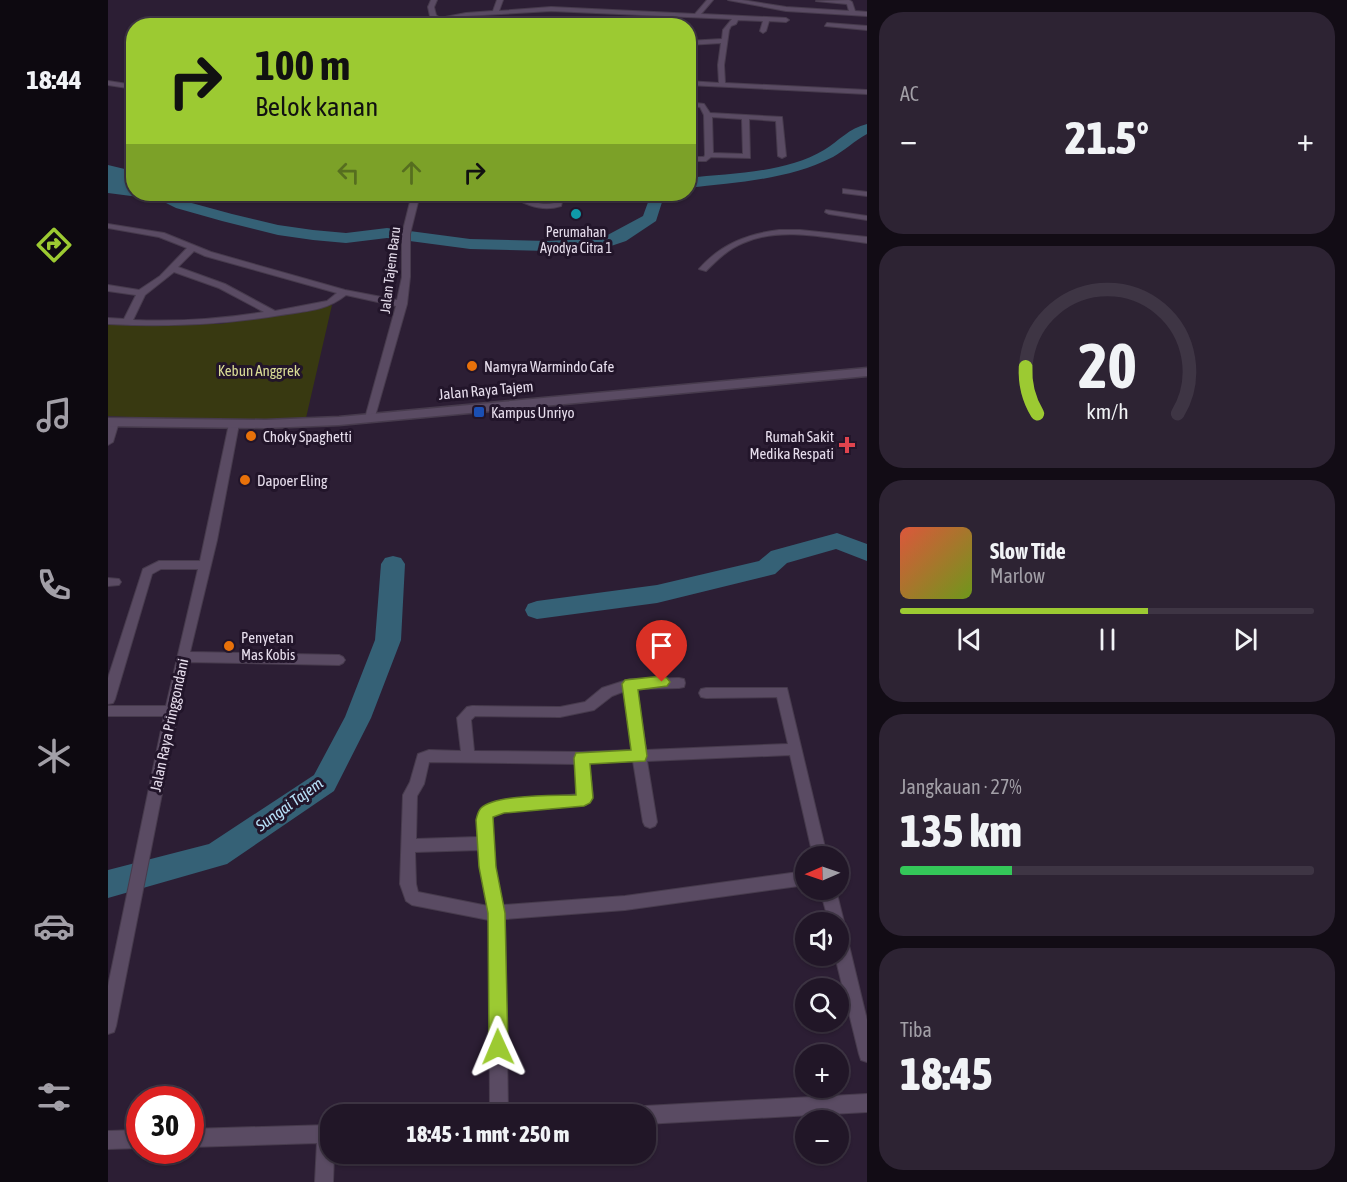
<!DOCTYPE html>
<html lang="id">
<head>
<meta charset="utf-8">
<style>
	:root { --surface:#211627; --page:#2d2333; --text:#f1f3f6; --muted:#a29fa7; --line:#3e3544; --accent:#9cca32 }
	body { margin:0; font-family:"Asap Condensed",sans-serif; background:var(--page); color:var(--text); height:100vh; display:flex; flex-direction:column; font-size:22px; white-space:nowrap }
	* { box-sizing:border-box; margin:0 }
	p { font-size:20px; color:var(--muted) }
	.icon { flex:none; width:33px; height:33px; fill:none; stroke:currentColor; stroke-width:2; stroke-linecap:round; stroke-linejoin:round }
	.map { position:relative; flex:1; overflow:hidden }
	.sheet { display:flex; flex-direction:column; gap:12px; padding:12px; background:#120c15; width:480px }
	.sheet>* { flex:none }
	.guide { position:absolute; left:18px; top:18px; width:570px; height:183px; border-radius:24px; box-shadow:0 2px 4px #0004,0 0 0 2px var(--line); background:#9cca32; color:#111; overflow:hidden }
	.needle { width:39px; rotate:268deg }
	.buttons { position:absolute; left:687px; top:846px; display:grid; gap:12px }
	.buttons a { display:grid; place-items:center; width:54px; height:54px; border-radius:50%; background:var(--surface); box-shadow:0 2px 4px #0004,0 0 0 2px var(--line); font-size:30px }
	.speed { position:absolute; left:18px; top:1086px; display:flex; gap:12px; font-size:30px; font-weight:700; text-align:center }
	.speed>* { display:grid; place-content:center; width:78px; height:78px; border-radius:50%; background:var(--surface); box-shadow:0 2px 4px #0004,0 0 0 2px var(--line); line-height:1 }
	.speed .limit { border:9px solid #d22; background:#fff; color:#111 }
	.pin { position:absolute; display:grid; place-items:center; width:51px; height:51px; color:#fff; margin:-62px -26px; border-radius:50% 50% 50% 0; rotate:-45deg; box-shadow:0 0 6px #0007 }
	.pin .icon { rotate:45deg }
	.me { position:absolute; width:66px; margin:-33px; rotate:359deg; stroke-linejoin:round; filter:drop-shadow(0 0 4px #0008) }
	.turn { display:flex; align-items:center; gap:21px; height:126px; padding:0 30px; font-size:27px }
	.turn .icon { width:78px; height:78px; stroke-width:2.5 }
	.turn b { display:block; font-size:42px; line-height:51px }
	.lanes { display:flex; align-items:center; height:57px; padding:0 30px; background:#0003; justify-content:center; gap:30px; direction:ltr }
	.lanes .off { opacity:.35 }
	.big { font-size:45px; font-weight:800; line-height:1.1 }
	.sheet .tile { flex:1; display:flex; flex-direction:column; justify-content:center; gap:9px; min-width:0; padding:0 21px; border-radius:24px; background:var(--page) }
	.sheet .dial { align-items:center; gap:0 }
	.dial svg { height:156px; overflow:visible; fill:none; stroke:var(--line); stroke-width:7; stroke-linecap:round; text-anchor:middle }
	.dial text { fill:var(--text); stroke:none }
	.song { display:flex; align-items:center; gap:18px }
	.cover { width:72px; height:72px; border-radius:9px; background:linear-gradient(135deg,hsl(10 70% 55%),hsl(80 70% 35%)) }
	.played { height:6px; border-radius:3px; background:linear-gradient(90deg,var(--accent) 60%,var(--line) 60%) }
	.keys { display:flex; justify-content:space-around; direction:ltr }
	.heat { display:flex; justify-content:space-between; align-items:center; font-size:33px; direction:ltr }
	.charge { height:9px; border-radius:4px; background:linear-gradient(90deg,#34c759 27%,var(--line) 0) }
	.trip { position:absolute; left:212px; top:1104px; width:336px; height:60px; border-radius:24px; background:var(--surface); box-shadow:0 2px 4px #0004,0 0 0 2px var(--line); font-weight:800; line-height:60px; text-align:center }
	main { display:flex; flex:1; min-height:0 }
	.menu { display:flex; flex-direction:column; width:108px; justify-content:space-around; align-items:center; background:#0d0910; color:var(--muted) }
	.menu .icon { width:42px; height:42px }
	.menu .active { color:var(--accent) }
	.menu b { font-size:27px; color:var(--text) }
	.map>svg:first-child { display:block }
	.green { fill:#383911 }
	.water { fill:#356176 }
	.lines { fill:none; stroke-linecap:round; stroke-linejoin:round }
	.river { fill:#356176; fill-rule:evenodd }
	.minor-casing { stroke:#473b4d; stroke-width:2 }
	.secondary-casing { stroke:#473b4d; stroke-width:3 }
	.minor { fill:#5a4b63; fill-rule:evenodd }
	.secondary { fill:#5a4b63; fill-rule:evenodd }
	.route { fill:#9cca32; stroke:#658320; stroke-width:1.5 }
	.culture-dot { fill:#0f9aa8; stroke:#22152a; stroke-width:2 }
	.food-dot { fill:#e8710a; stroke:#22152a; stroke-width:2 }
	.transit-dot { fill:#1a4fb4; stroke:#22152a; stroke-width:2 }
	.health-dot { fill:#e0444e; stroke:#22152a; stroke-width:2 }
	.labels { text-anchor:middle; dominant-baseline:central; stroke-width:6; stroke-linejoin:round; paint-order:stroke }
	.far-poi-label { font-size:14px; fill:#e7deed; stroke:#22152a }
	.far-street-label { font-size:14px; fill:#e7deed; stroke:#22152a }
	.poi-label { font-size:15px; fill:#e7deed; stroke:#22152a; text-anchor:start }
	.park-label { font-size:15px; fill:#d9dc96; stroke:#22152a }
	.street-label { font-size:15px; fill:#e7deed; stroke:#22152a }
	.water-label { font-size:16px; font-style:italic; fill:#b8e2f9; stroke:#22152a }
</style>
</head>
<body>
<main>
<nav class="menu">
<b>18:44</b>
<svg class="icon active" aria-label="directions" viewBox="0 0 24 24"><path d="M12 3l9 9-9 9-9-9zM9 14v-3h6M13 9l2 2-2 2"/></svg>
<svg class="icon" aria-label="music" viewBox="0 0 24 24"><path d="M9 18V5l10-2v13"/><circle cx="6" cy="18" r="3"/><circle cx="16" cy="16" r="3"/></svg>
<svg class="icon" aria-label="phone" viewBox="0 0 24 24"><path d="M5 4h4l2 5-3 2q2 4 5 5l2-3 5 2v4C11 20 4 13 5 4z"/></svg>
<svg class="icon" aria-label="climate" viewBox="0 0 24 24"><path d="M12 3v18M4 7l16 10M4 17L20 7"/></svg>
<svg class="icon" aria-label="car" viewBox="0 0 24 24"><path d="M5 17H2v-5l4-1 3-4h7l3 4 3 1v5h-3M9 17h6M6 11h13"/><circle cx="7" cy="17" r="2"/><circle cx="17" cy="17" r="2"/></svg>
<svg class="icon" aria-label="filters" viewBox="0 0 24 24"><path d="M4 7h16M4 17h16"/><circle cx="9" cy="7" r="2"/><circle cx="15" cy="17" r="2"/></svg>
</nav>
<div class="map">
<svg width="759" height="1182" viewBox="0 0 759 1182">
	<rect width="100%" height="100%" fill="#2c1e34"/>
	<g class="green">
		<polygon points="354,17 401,17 398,25 346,25 341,21"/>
		<polygon points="224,305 198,418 129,422 0,416 0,323 112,324"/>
	</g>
	<polygon class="water" points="0,165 25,171 26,194 66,195 54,200 0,193"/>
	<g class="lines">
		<g class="river">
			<path d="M759,124V134C746,141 736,151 725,157C680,180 629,182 580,188V178C624,173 678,173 716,150C731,141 741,128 759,124Z"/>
			<polygon points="31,194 64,194 80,202 124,214 170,225 205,230 238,233 279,228 362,239 440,241 494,238 535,216 543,194 560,194 555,199 548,221 518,241 497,248 440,251 362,249 279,238 238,243 205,240 170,235 114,221 68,208 52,200 33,197"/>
			<polygon points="729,533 759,544 759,561 728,549 679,563 667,574 549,603 429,619 420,616 417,610 420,604 429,601 549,585 651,561 663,551"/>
			<polygon points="285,556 293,558 297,564 293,640 263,718 226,791 119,864 0,898 0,870 101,844 206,775 237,717 267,640 273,564 277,558"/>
		</g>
		<g class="minor-casing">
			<g id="minor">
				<polygon points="323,0 329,0 326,7 328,15 332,18 358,13 385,11 389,0 395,0 391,11 443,7 587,14 599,0 605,0 593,14 678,18 681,20 678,22 661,21 658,31 655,33 652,31 655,21 630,20 628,24 623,26 621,30 616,65 617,83 759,90 759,94 580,85 580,81 611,83 610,65 613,43 580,45 580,41 614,39 615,30 624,19 443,11 358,16 337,20 345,26 337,26 322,16 320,7"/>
				<polygon points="620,0 634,0 678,7 741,11 739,4 708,1 741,0 744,2 747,11 759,12 759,16 678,11"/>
				<polygon points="719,23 759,26 759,30 717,26"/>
				<polygon points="0,81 26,85 26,89 0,85"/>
				<path d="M580,102L596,104L602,113L674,117L678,156L674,158L670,156L668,121L641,119L642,158L603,157L598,161H580V157H596L597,155L596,115L592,107L580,106ZM604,117L634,119L635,154L605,153Z"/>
				<polygon points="735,189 759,192 759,196 735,193"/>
				<path d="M304,194H312L302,234V277L299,304L266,420L262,421L257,418L288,306L238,295C218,311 198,311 173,315C114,325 60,327 0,324V318L16,319L28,295L0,291V285L31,290L52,276L79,248L51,237L0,228V224L56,233L103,252L237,290L289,300L294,277V234ZM86,251L97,256L229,293L219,301L167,311L117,284L70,267ZM66,272L111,288L156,312C113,319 69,322 25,320L37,295Z"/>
				<path d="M408,194H416L417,197C426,202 435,206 446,203L448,194H456L453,206C437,211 424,207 410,200Z"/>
				<polygon points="718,210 759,216 759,220 721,214 717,212"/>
				<path d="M671,230H692L759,237V243C720,238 673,226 635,243C620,249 609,260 598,271L591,269C613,244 639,234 671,230Z"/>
				<polygon points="6,419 11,422 5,442 0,445 0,425 2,420"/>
				<polygon points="126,421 131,424 109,540 82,652 231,655 235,657 237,660 235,663 231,665 80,662 8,1026 6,1032 0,1034 0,986 56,716 0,716 0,706 58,706 90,569 53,569 44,574 7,699 5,703 0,704 0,678 35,569 51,561 92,561 121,424"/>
				<polygon points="0,578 11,579 13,582 11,585 0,586"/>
				<path d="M571,678L576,679L577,683L576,687L571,688L529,689L538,750L680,744L669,697L598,698L593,697L591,693L593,689L598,688H679L719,856H705L682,755L539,761L549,822L547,826L542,828L537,826L535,822L525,761L481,763L485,796L478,805L396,812L388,814L383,820L386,867L395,905L517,896L698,871V885L517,910L397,919L400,1114H382L381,920L304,905L298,901L292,884L295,795L302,782L310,754L321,750L353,751L349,718L359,707L364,706L452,707L477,702L494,688L522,679ZM517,691L524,750L474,752L366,751L363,720L367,716L452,717L486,710L504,696ZM321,762L468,764L471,794L389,802C368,809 369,817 370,837L308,839L309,796L316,784ZM371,850L372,867L380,906L310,892L308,884L307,852Z"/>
				<polygon points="712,890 728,890 736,922 733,927 738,933 759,1020 759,1062 753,1060 751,1054 727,956 730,956 730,922 721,922"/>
				<polygon points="759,1094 759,1112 537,1124 537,1114 528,1114 531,1109 537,1106"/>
				<polygon points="222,1125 222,1154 226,1154 225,1182 207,1182 209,1143 82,1147 82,1129"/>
				<polygon points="32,1130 32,1148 0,1149 0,1131"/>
			</g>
		</g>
		<g class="secondary-casing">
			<polygon id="secondary" points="759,368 759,376 231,425 157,428 0,426 0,418 157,420 231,417"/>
		</g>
		<use href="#minor" class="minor"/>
		<use href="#secondary" class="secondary"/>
	</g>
	<path class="route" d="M554,676L559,678L562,682L559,686L530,690L539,756L537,761L482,764L485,798L482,803L476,806L396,813L385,817L388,867L397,913L400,1047L397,1054L390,1057L384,1054L381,1047L380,913L371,867L368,820C369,816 370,811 373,808C388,794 448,796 468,795L466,758L468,753L523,750L514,684L517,680Z"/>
	<circle class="culture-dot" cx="468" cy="214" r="6"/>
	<g class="food-dot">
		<circle cx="364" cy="366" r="6"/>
		<circle cx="143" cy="436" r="6"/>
		<circle cx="137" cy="480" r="6"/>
		<circle cx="121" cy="646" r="6"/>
	</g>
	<rect class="transit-dot" x="365" y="406" width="12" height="12" rx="3"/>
	<path class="health-dot" d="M736 436h6v6h6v6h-6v6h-6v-6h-6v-6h6z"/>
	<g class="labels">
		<g class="far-poi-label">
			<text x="468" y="232">Perumahan<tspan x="468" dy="16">Ayodya Citra 1</tspan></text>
		</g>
		<g class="far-street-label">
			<text transform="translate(282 270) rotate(-83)">Jalan Tajem Baru</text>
		</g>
		<g class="poi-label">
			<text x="376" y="366">Namyra Warmindo Cafe</text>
			<text x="383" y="412">Kampus Unriyo</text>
			<text x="155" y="436">Choky Spaghetti</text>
			<text x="726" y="436" text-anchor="end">Rumah Sakit<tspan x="726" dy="17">Medika Respati</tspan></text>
			<text x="149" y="480">Dapoer Eling</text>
			<text x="133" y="637">Penyetan<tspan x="133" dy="17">Mas Kobis</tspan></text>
		</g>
		<g class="park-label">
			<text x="151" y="370">Kebun Anggrek</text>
		</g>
		<g class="street-label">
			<text transform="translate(378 390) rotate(-5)">Jalan Raya Tajem</text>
			<text transform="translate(61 725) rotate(-78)">Jalan Raya Pringgondani</text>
		</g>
		<g class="water-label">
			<text transform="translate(181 804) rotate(-36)">Sungai Tajem</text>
		</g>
	</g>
</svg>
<div class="buttons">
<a><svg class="needle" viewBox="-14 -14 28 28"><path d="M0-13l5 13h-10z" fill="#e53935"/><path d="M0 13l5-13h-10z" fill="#a29fa7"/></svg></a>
<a><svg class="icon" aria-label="sound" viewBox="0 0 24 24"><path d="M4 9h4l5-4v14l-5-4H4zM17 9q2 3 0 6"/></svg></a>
<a><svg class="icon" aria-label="search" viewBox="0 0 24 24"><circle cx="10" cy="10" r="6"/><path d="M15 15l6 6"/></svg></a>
<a>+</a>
<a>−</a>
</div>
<div class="speed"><div class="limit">30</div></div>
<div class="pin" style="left:554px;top:682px;background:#d93025"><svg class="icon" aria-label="arrive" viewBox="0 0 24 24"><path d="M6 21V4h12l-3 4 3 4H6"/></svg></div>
<svg class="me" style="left:390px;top:1047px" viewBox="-20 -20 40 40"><path d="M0-17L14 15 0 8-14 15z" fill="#9cca32" stroke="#fff" stroke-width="4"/></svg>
<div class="trip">18:45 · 1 mnt · 250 m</div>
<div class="guide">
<div class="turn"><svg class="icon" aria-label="right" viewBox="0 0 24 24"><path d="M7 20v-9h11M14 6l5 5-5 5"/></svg><div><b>100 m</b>Belok kanan</div></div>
<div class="lanes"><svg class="icon off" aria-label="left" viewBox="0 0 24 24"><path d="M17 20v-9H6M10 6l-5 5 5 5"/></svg><svg class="icon off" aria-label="ahead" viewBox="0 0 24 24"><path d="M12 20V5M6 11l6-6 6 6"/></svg><svg class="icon" aria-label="right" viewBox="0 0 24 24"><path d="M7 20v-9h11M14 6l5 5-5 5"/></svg></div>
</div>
</div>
<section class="sheet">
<div class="tile"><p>AC</p>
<div class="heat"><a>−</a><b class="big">21.5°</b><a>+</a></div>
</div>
<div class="tile dial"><svg viewBox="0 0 100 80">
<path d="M14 69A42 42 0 1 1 86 69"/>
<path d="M14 69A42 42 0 0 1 8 45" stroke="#9cca32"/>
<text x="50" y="56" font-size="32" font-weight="700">20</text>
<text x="50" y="72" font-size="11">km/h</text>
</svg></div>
<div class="tile">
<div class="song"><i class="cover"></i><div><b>Slow Tide</b><p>Marlow</p></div></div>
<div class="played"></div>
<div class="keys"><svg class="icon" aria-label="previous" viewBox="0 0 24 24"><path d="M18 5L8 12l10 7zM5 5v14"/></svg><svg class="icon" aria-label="pause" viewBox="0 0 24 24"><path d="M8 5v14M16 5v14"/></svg><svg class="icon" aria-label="next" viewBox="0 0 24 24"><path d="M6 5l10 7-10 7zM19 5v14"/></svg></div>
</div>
<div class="tile"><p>Jangkauan · 27%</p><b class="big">135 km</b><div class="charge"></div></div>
<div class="tile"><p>Tiba</p><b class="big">18:45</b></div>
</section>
</main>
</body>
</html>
